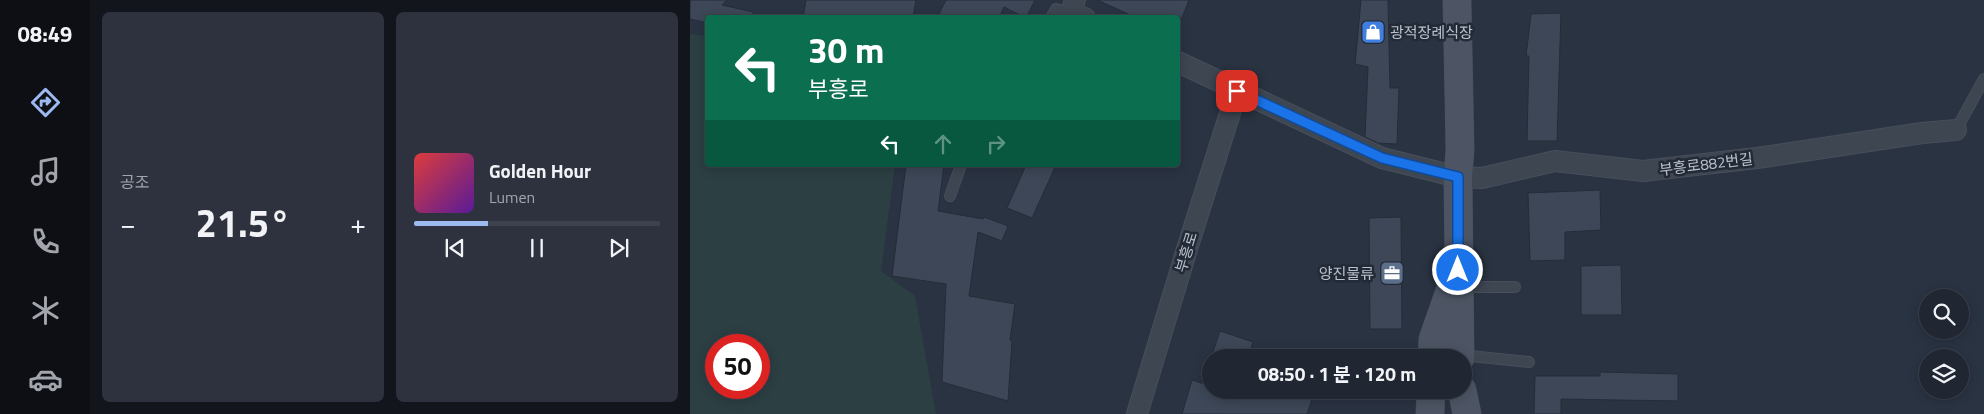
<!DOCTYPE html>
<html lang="ko">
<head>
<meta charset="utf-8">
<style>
	:root { --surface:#202632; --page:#2d323e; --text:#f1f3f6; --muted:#a2a5ac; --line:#3d434d; --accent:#9cb9f0 }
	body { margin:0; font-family:"Titillium Web","Noto Sans KR",sans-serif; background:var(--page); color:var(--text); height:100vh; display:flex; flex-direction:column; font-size:19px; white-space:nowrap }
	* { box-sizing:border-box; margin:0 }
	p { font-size:16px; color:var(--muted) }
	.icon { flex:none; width:28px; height:28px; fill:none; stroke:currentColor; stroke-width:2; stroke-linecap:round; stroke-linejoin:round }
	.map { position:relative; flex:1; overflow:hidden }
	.details { display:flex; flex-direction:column; gap:12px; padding:12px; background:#12151c; width:600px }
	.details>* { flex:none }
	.guide { position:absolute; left:15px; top:15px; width:475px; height:152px; border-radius:5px; box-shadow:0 2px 12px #0003,0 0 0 1px var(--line); background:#0b6e4f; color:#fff; overflow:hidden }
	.controls { position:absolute; left:1229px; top:289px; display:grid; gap:10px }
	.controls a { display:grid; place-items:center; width:50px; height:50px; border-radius:50%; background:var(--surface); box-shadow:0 2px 12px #0003,0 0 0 1px var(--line); font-size:25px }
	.speed { position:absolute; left:15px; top:334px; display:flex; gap:10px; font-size:25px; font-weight:700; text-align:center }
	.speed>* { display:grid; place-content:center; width:65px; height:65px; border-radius:50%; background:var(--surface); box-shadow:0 2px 12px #0003,0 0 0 1px var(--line); line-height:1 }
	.speed .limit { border:8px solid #d22; background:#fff; color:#111 }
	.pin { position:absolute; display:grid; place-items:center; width:42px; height:42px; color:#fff; margin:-21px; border-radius:10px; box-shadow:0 2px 8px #0006 }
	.me { position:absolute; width:55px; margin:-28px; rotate:0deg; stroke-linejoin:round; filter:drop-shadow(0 0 4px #0008) }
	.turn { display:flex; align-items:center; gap:18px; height:105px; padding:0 20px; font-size:22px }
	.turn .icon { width:65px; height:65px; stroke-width:2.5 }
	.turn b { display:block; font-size:35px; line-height:42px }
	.lanes { display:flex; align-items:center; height:48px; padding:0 20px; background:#0003; justify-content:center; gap:25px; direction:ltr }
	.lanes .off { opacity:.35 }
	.big { font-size:38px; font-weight:700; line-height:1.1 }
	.details .card { flex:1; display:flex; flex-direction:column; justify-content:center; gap:8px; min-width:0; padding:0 18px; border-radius:8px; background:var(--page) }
	.song { display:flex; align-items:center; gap:15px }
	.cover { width:60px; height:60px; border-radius:8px; background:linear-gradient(135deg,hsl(0 70% 55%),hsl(270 70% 35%)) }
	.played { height:5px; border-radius:2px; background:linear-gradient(90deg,var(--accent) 30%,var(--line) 30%) }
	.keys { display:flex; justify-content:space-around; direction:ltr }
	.heat { display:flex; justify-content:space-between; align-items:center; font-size:28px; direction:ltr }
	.details .tiles { flex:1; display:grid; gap:12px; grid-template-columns:repeat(2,1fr) }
	.trip { position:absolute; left:512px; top:349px; width:270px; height:50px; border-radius:25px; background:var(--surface); box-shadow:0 2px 12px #0003,0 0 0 1px var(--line); font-weight:700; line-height:50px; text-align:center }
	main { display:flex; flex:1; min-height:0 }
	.tab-bar { display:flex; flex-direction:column; width:90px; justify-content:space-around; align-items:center; background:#0d0f14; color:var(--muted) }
	.tab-bar .icon { width:35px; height:35px }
	.tab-bar .on { color:var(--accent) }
	.tab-bar b { font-size:22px; color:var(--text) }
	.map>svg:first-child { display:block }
	.green { fill:#2c3f43; fill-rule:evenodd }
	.building { fill:#3d4757; stroke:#252c39 }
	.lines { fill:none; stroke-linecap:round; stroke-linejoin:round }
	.service-casing { stroke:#484e5b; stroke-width:12 }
	.minor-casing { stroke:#484e5b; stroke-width:22 }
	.secondary-casing { stroke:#484e5b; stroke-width:29 }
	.service { stroke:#3e4652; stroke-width:10 }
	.minor { stroke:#3e4652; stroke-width:20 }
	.secondary { stroke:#4d5564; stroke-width:28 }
	.route-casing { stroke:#114b97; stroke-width:12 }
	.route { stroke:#1a73e8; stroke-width:9 }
	.labels { text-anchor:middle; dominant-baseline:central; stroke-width:5; stroke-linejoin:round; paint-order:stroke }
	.poi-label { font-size:15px; fill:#bbc1cb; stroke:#232a37; text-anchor:start }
	.street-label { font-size:15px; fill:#bbc1cb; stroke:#232a37 }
</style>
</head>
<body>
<main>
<nav class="tab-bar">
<b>08:49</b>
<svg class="icon on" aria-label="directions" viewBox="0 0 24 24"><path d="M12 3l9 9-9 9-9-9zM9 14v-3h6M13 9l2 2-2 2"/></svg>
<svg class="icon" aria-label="music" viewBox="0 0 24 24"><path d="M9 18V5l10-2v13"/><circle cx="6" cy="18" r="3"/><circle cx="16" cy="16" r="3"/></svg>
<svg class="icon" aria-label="phone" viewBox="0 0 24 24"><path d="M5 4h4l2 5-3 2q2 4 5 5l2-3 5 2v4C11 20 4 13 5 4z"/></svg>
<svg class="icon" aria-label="climate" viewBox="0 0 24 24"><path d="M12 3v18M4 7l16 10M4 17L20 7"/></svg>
<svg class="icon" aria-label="car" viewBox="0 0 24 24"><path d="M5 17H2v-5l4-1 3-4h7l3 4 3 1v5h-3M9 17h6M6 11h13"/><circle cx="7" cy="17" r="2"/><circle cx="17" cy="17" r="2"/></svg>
</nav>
<section class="details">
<div class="tiles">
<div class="card"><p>공조</p>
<div class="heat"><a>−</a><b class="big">21.5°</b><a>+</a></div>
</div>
<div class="card">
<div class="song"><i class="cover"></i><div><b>Golden Hour</b><p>Lumen</p></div></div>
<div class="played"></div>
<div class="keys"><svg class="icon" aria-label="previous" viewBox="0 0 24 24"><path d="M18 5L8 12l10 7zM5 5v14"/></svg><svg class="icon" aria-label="pause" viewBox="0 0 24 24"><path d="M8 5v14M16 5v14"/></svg><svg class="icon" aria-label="next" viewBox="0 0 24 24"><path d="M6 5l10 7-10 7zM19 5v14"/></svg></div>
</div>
</div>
</section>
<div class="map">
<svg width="1294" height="414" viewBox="0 0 1294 414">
	<rect width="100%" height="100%" fill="#2a3342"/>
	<path class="green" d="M0,34L17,36L18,165H205L191,271L225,296L246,414H0ZM26,345H69V388H26Z"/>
	<g class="building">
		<polygon points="0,0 37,0 32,5 63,12 63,18 18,18 18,23 0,19"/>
		<polygon points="116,0 226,0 223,18 113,18"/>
		<polygon points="256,0 345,0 336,18 314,7 309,18 247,18"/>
		<polygon points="407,0 499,0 492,18 447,18"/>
		<polygon points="671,0 698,0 700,88 709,88 707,144 688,143 675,137 678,67 665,64"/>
		<polygon points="871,13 867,141 837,141 839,56 836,56 841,14"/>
		<polygon points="216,165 254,165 248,211 293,219 294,217 318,226 312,241 288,232 279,296 325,304 320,340 322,341 318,401 252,382 256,284 202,276"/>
		<polygon points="336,165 366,165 342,218 317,208"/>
		<polygon points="910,190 911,230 875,232 875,260 840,261 838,193"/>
		<polygon points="711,217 712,329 680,329 679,218"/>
		<polygon points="931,265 932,315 891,315 891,266"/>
		<polygon points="530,331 563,342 558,358 521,358"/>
		<polygon points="910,372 988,374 988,401 871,399 871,414 844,414 845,376 910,376"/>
		<polygon points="502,380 521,386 521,390 625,390 617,414 492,414"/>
	</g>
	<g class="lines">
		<g class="service-casing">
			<g id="service">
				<polyline points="361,18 366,9 381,13"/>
				<polyline points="1266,130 1294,79"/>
				<polyline points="260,196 271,165"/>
				<polyline points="769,287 825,287"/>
				<polyline points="771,355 839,362"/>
			</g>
		</g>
		<g class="minor-casing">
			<g id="minor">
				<polyline points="385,0 381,13 395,18"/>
				<polyline points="488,62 692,158 768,177 792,178 865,161 953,171 1067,158 1232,133 1266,130"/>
				<polyline points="447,414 497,249 547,91"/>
			</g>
		</g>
		<g class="secondary-casing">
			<g id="secondary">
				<polyline points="767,0 770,149 768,177 770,358"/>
				<polyline points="742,358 743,339 762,285"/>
				<polyline points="772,390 777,414"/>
				<polyline points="740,414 741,390"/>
			</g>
		</g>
		<use href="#service" class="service"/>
		<use href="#minor" class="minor"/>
		<use href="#secondary" class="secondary"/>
	</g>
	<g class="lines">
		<g class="route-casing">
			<polyline id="route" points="547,91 692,158 768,177 768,270"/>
		</g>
		<use href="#route" class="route"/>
	</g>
	<defs>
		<g id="shop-square" transform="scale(1.25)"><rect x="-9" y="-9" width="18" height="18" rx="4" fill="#3f7fe0" stroke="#232a37"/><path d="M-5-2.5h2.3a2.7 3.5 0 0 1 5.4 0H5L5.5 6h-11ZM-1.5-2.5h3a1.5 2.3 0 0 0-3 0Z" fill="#fff"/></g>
		<g id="office-square" transform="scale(1.25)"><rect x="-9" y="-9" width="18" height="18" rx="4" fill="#5c6f8a" stroke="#232a37"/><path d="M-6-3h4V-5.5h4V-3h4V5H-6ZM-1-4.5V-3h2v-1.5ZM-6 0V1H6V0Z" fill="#fff"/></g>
	</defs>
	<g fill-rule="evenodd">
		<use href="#shop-square" x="683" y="32"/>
		<use href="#office-square" x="702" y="273"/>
	</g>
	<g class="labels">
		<g class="poi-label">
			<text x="700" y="32">광적장례식장</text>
			<text x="684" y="273" text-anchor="end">양진물류</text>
		</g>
		<g class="street-label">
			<text transform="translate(1016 164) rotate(-7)">부흥로882번길</text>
			<text transform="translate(496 252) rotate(-73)">부흥로</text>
		</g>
	</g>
</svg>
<div class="controls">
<a><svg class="icon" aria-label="search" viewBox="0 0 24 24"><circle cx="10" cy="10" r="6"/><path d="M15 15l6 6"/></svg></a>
<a><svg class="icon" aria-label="layers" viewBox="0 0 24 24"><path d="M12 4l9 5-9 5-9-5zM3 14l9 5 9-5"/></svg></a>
</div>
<div class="speed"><div class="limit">50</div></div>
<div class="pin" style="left:547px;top:91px;background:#d93025"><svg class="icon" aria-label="arrive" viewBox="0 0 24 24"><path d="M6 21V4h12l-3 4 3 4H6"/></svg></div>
<svg class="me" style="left:768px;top:270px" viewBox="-20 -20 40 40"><circle r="17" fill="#1a73e8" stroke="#fff" stroke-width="3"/><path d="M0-11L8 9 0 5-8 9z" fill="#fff"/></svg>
<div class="trip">08:50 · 1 분 · 120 m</div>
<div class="guide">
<div class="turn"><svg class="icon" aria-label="left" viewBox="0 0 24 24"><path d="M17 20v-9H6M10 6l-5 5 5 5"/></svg><div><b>30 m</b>부흥로</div></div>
<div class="lanes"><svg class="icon" aria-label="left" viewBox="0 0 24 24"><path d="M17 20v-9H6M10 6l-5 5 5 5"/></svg><svg class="icon off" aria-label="ahead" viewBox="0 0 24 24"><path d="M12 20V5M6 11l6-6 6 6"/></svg><svg class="icon off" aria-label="right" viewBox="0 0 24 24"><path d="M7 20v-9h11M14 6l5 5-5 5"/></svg></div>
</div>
</div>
</main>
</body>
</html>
